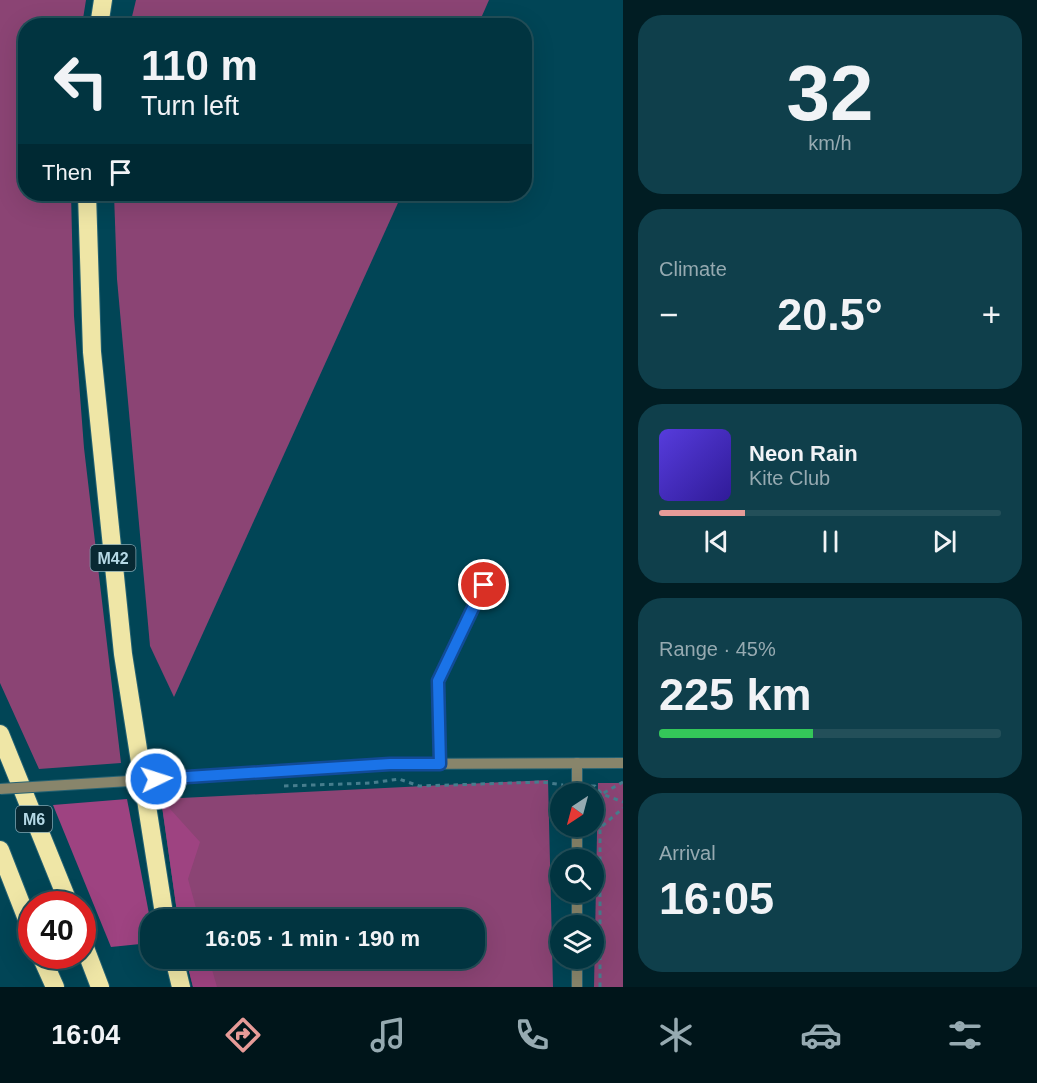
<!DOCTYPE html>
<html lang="en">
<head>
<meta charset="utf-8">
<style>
	:root { --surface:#013440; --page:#0f3f4b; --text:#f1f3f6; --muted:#96aab1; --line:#234f59; --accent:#e69b98 }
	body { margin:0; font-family:Arial,sans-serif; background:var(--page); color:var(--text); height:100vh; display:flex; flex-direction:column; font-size:22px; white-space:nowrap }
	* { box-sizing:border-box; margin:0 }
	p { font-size:20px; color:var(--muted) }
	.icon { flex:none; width:33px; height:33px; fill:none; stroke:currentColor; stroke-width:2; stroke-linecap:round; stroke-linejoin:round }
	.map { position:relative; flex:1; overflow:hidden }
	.panel { display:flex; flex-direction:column; gap:15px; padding:15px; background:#011d23; width:414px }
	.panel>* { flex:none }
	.hud { position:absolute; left:18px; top:18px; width:514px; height:183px; border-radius:24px; box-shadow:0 6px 24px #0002,0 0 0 2px var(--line); background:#013440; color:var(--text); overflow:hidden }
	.needle { width:39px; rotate:216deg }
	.buttons { position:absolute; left:550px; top:783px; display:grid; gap:12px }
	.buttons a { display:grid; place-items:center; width:54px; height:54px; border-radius:50%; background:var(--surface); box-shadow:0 6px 24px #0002,0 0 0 2px var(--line); font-size:30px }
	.speed { position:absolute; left:18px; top:891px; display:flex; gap:12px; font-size:30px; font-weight:700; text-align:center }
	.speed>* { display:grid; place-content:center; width:78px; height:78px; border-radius:50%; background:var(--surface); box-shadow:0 6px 24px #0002,0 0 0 2px var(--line); line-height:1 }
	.speed .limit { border:9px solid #d22; background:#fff; color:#111 }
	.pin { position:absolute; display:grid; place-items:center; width:51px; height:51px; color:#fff; margin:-26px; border:3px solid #fff; border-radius:50%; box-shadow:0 2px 6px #0007 }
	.me { position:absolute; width:66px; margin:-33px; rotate:86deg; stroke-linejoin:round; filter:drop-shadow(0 0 4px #0008) }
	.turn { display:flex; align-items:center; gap:21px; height:126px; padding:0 24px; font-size:27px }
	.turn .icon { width:78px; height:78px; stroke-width:2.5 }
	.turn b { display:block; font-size:42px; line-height:51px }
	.then { display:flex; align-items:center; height:57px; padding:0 24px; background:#0003; gap:12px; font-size:22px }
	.big { font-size:45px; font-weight:600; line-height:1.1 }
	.panel .card { flex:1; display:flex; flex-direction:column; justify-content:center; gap:9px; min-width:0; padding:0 21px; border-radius:24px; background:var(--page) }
	.panel .dial { align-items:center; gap:0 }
	.dial b { font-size:78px; line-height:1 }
	.song { display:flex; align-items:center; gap:18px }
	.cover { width:72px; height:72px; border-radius:9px; background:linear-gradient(135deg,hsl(250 70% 55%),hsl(250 70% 35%)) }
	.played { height:6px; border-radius:3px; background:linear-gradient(90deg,var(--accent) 25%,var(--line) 25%) }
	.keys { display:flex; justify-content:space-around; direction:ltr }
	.heat { display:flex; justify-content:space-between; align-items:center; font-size:33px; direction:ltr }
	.charge { height:9px; border-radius:4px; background:linear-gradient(90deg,#34c759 45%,var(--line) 0) }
	.trip { position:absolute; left:140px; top:909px; width:345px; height:60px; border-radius:24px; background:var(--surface); box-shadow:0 6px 24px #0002,0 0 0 2px var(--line); font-weight:600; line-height:60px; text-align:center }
	.dock { display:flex; height:96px; justify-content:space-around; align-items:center; background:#00151a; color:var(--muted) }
	.dock .icon { width:42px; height:42px }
	.dock .active { color:var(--accent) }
	.dock b { font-size:27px; color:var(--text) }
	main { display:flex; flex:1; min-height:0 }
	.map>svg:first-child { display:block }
	.green { fill:#8b4474 }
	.forest { fill:#9e4381 }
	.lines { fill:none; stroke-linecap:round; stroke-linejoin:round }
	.minor-casing { stroke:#256273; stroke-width:12 }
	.highway-casing { stroke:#256273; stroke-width:20 }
	.path { stroke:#467d8d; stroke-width:3; stroke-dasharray:4.5 4.5; stroke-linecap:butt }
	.minor { stroke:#88856b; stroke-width:10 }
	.highway { stroke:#efe6a6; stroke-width:18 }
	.minor-bridge-casing { stroke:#256273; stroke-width:12; stroke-linecap:butt }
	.minor-bridge { stroke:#88856b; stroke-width:10 }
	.route-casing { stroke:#114b97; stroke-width:15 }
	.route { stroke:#1a73e8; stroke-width:10 }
	.labels { text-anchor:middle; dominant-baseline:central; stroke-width:6; stroke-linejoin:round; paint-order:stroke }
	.shield { fill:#082933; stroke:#81a4b0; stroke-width:1.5 }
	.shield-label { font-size:16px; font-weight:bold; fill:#b5d8e5 }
</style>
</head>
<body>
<main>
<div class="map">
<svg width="623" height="987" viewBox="0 0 623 987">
	<rect width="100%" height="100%" fill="#014556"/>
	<g class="green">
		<polygon points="0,0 86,0 82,25 26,26 26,194 71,194 74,316 84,448 121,763 39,769 0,683"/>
		<polygon points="136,0 489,0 478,25 130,25"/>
		<polygon points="114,194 402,194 174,697 150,646 117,279"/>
		<polygon points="548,780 553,987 193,987 186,959 474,958 474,920 178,919 161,799"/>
		<polygon points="598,783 623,783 623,987 594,987"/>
	</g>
	<g class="forest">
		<polygon points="127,799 150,919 150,943 111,947 53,805"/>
		<polygon points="161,799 200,842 188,879 199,919 178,919"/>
		<polygon points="186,959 209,959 217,987 193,987"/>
	</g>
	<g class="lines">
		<g class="minor-casing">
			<g id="minor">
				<polyline points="577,763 577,794"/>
				<polyline points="440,764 438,681 485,585"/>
				<polyline points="178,778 390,764 623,763"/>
				<polyline points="577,826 577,860"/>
				<polyline points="577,892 577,926"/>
				<polyline points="577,958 577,987"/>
			</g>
		</g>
		<g class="highway-casing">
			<g id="highway">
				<polyline points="99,26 103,0"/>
				<polyline points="87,194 92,352 123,654 165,920"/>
				<polyline points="0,734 69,904"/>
				<polyline points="0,850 32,932"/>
				<polyline points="82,940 100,987"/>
				<polyline points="41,956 55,987"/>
				<polyline points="174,958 181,987"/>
			</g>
		</g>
		<g class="path">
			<polyline points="284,786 371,783 399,779 419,786 542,782 563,785"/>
			<polyline points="591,786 595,786 602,794 623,802"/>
			<polyline points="600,828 602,794 623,782"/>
			<polyline points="600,987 600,828 623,808"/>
		</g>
		<use href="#minor" class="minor"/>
		<use href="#highway" class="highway"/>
		<g class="minor-bridge-casing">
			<polyline id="minor-bridge" points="0,789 178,778"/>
		</g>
		<use href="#minor-bridge" class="minor-bridge"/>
	</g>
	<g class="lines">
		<g class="route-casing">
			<polyline id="route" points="156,779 390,764 440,764 438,681 484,585"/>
		</g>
		<use href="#route" class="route"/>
	</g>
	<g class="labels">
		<g class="shield">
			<rect x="90.5" y="545" width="45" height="26" rx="4.5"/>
			<rect x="16" y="806" width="36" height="26" rx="4.5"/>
		</g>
		<g class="shield-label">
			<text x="113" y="558">M42</text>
			<text x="34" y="819">M6</text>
		</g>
	</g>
</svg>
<div class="buttons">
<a><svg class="needle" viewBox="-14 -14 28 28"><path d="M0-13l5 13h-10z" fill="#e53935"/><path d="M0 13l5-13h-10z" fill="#96aab1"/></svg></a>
<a><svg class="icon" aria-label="search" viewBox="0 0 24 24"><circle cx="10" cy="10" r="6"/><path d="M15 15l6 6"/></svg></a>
<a><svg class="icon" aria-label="layers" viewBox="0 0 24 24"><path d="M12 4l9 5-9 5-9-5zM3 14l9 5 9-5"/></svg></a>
</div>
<div class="speed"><div class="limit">40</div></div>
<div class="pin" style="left:484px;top:585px;background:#d93025"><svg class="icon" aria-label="arrive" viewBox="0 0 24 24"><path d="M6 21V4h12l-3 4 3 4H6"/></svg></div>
<svg class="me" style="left:156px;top:779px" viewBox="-20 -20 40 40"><circle r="17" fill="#1a73e8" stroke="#fff" stroke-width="3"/><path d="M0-11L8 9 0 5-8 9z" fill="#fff"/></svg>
<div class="trip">16:05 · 1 min · 190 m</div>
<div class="hud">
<div class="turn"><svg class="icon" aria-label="left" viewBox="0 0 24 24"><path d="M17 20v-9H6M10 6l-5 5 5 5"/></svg><div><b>110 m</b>Turn left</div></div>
<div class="then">Then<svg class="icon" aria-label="arrive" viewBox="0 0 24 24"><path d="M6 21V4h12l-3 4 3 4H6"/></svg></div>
</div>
</div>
<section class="panel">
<div class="card dial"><b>32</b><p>km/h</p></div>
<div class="card"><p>Climate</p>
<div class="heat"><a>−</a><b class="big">20.5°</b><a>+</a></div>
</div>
<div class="card">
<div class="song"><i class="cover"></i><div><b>Neon Rain</b><p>Kite Club</p></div></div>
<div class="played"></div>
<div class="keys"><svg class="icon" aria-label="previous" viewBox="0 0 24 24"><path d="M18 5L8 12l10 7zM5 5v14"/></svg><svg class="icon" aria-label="pause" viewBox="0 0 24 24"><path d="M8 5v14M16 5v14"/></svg><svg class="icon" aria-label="next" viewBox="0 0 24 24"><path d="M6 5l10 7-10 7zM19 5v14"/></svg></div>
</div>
<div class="card"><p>Range · 45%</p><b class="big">225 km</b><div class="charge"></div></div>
<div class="card"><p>Arrival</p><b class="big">16:05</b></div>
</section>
</main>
<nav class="dock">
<b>16:04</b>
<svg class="icon active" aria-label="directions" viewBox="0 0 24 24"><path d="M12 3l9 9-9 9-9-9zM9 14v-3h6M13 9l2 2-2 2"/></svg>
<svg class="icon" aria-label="music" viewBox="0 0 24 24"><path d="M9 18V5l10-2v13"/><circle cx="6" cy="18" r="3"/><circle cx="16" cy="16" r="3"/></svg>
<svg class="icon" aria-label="phone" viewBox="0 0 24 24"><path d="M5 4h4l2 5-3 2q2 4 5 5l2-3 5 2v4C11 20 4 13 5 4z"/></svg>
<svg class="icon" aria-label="climate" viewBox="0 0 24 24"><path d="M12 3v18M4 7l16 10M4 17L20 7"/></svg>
<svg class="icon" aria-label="car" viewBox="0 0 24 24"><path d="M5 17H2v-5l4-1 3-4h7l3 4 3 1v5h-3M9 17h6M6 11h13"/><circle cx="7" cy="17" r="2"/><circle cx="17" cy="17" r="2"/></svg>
<svg class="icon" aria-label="filters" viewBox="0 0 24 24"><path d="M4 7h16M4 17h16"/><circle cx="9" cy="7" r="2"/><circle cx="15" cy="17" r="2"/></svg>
</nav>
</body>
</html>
